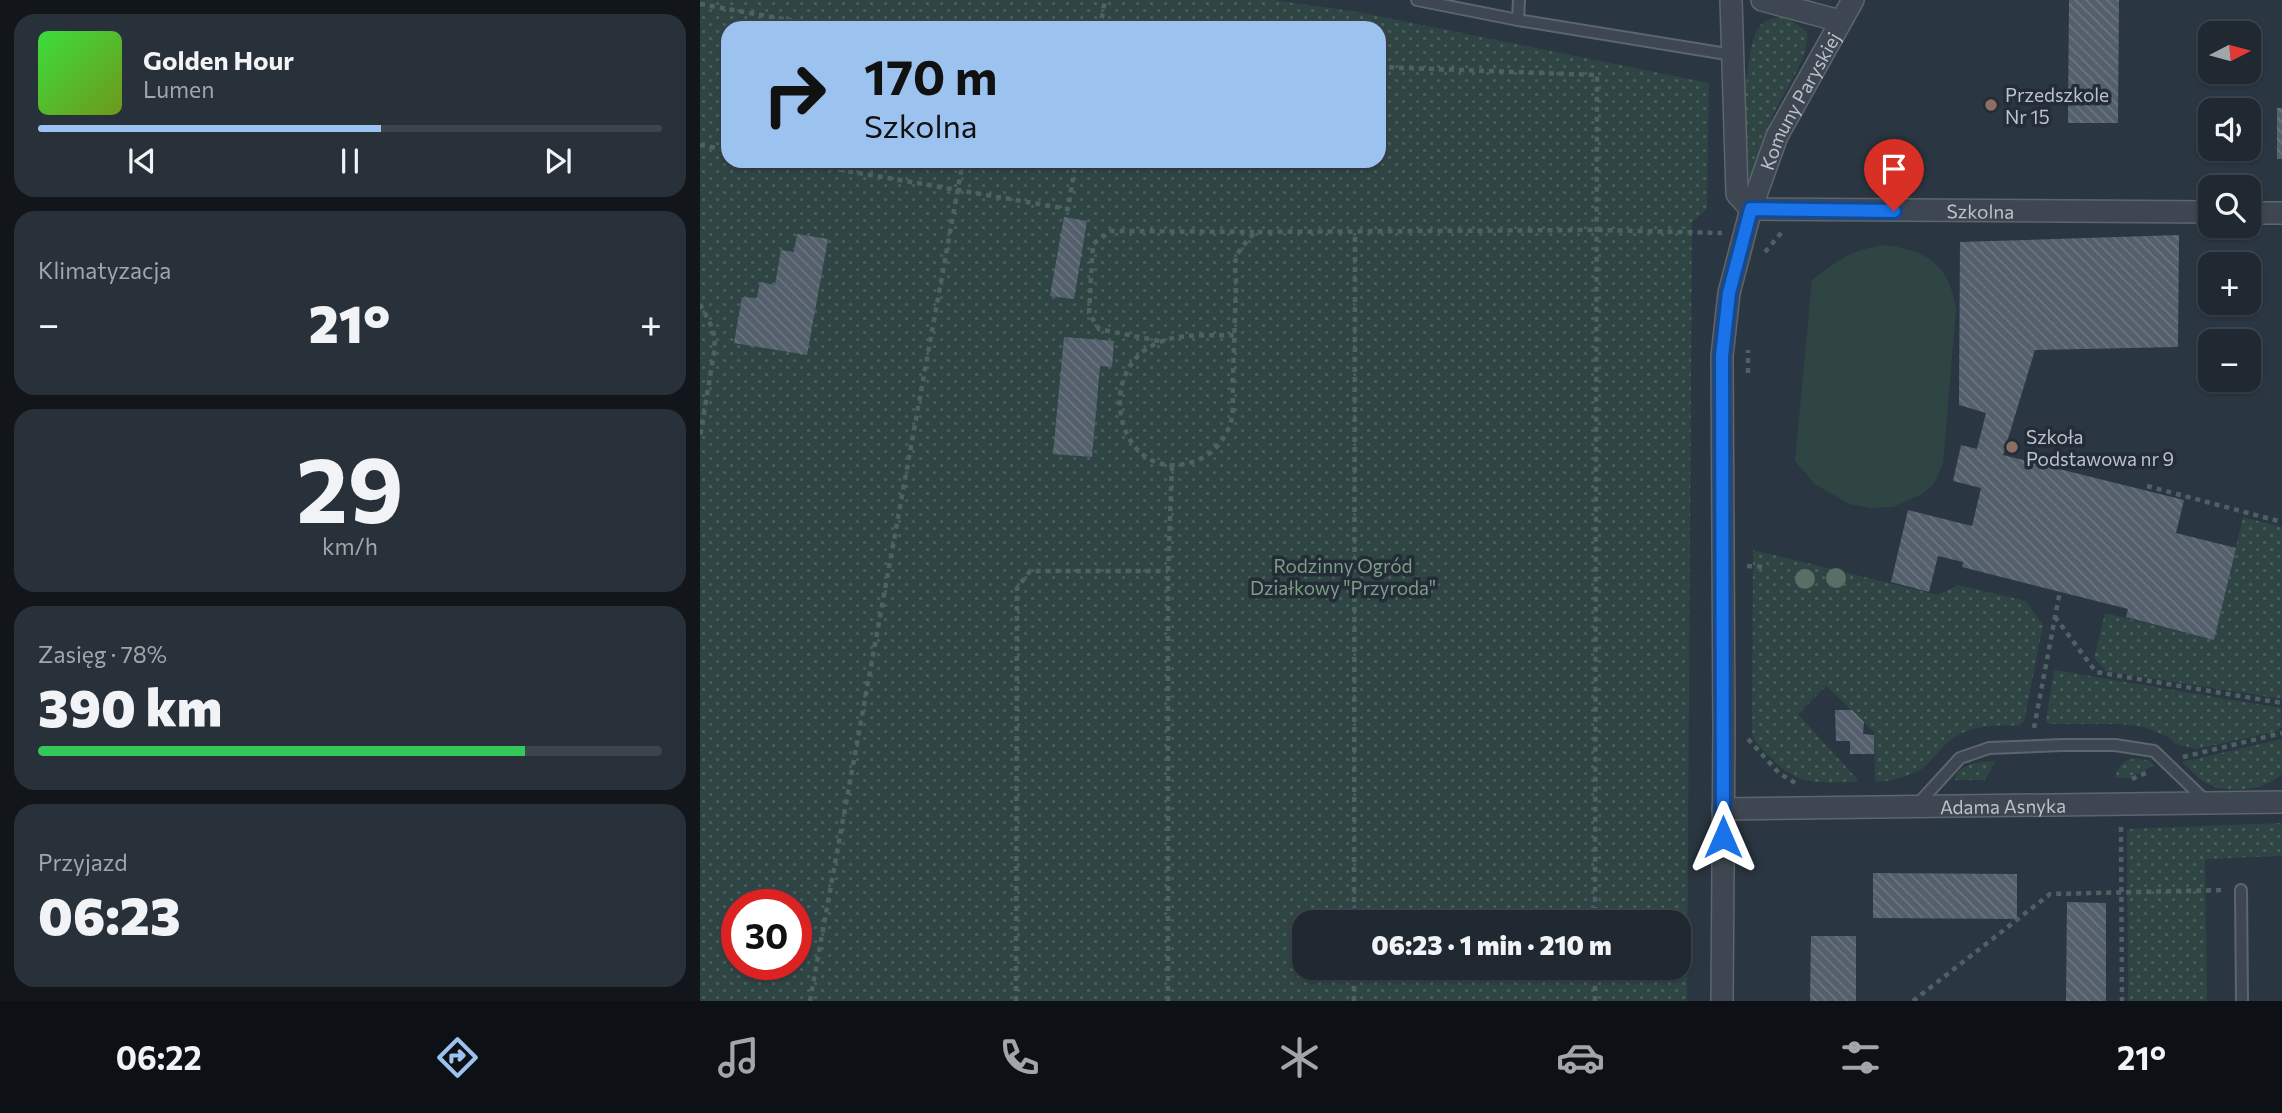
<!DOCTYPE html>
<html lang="pl">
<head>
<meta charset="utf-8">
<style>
	:root { --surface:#202831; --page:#283039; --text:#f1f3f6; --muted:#a2a6ab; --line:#3d444d; --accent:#9cc2ef }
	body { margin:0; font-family:Commissioner,sans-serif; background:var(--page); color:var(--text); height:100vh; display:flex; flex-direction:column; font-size:26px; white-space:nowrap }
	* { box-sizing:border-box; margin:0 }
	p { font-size:23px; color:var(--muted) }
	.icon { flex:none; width:38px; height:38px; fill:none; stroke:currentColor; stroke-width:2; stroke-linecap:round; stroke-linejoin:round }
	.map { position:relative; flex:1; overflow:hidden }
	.panel { display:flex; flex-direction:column; gap:14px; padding:14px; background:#12161b; width:700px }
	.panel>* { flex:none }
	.top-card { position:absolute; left:21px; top:21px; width:665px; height:147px; border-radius:21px; box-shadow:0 2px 5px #0004,0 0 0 2px var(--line); background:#9cc2ef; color:#111; overflow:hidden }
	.needle { width:46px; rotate:84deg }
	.tools { position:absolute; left:1498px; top:21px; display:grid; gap:14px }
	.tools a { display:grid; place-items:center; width:63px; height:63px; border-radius:14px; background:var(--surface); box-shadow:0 2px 5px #0004,0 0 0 2px var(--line); font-size:35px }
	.speed { position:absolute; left:21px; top:889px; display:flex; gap:14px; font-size:35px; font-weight:700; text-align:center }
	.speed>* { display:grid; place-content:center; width:91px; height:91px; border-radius:50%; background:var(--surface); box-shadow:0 2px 5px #0004,0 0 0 2px var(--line); line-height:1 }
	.speed .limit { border:10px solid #d22; background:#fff; color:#111 }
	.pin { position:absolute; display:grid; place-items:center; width:60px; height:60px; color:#fff; margin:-72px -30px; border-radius:50% 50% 50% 0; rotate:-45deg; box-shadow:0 0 7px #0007 }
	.pin .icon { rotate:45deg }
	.me { position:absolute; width:77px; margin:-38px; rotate:0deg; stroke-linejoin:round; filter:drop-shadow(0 0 5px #0008) }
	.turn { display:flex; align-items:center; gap:24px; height:147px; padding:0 28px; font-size:32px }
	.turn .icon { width:91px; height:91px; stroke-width:2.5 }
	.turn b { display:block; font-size:49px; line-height:60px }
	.big { font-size:52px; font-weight:800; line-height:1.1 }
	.panel .tile { flex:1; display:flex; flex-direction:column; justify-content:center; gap:10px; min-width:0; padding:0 24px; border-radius:21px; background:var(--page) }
	.panel .dial { align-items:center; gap:0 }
	.dial b { font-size:91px; line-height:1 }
	.song { display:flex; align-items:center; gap:21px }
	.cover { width:84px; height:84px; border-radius:10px; background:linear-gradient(135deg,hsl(120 70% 55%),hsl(80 70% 35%)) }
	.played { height:7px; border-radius:4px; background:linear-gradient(90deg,var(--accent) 55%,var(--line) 55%) }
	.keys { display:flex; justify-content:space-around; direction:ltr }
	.heat { display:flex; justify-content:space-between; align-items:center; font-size:38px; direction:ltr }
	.charge { height:10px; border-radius:5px; background:linear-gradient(90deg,#34c759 78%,var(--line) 0) }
	.trip { position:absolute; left:592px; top:910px; width:399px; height:70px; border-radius:21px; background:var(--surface); box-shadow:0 2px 5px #0004,0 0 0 2px var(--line); font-weight:800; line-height:70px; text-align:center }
	.menu { display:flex; height:112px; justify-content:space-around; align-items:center; background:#0d1014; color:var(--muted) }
	.menu .icon { width:49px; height:49px }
	.menu .selected { color:var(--accent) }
	.menu b { font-size:32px; color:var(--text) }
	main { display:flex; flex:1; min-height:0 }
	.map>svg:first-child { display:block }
	.grass { fill:url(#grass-dots); fill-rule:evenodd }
	.pitch { fill:#2f4544 }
	.building { fill:url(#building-back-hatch) }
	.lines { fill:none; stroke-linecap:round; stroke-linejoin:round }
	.service-casing { stroke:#5c656e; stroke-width:14 }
	.minor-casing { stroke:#5c656e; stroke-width:24 }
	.path { stroke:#4e6263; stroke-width:4.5; stroke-dasharray:5 5; stroke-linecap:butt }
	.service { stroke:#3e4751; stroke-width:10 }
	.minor { stroke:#3e4751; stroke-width:21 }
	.tree { fill:#576f65 }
	.route-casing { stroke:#114b97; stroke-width:18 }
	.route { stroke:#1a73e8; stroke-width:12 }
	.education-dot { fill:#8d6e63; stroke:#232c37; stroke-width:2.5 }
	.labels { text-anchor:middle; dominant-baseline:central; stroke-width:7; stroke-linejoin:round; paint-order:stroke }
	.poi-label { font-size:19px; fill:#bbc2cb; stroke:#232c37; text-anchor:start }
	.street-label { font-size:19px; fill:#bbc2cb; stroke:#232c37 }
	.park-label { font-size:19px; fill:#7c9e82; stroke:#232c37 }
</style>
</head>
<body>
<main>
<section class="panel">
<div class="tile">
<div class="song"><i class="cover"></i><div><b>Golden Hour</b><p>Lumen</p></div></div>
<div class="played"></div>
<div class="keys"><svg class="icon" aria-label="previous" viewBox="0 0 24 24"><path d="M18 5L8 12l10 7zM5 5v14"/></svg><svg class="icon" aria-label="pause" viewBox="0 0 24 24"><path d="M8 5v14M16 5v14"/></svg><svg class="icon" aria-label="next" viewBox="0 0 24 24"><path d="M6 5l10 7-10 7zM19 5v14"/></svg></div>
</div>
<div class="tile"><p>Klimatyzacja</p>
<div class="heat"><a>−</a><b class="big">21°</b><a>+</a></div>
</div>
<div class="tile dial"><b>29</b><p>km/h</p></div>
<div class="tile"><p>Zasięg · 78%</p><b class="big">390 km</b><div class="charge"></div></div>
<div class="tile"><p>Przyjazd</p><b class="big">06:23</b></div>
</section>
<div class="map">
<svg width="1582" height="1001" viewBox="0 0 1582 1001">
	<defs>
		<pattern id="grass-dots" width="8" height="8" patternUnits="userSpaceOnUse" patternTransform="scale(1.75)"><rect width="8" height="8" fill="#2f4544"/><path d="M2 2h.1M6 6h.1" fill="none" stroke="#4b5e5e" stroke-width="1.8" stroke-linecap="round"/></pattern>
		<pattern id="building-back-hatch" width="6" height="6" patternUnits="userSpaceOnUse" patternTransform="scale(1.75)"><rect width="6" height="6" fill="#545f6c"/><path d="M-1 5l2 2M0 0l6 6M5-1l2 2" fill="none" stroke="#6b7480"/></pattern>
	</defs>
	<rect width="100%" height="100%" fill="#2a3641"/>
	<g class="grass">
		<path d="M0,0H574L658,12L1009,83L1007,209L992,222L987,1001H0ZM28,28H679V161H28ZM37,905H96V964H37ZM604,922H978V968H604Z"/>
		<path d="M1078,17C1090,18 1097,24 1107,32C1110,59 1083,92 1072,117C1064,137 1057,158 1050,178H1045C1041,153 1044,46 1059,27C1063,21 1071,19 1078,17Z"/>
		<polygon points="1543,517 1582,527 1582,699 1406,671 1394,658 1405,613 1514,640"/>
		<path d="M1053,550L1238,595L1258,585L1326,601L1343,625L1324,721L1319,726C1297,725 1274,725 1255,737C1242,745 1234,759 1223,768C1210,777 1190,781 1175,782L1174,732L1126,686L1098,714L1157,779V782C1118,782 1099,788 1070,757C1063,750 1056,744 1052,735Z"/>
		<polygon points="1354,670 1581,708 1582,726 1578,731 1497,749 1476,744 1468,737 1444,727 1420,724 1350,724 1346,721"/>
		<path d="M1582,739V774C1566,791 1522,795 1503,781C1495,776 1489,768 1482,762Z"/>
		<path d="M1436,758L1450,761L1454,765L1430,778H1415C1418,766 1423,760 1436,758Z"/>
		<path d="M1296,761L1285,780H1254C1260,762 1280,762 1296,761Z"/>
		<polygon points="1582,823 1582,856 1505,859 1507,1001 1428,1001 1427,829"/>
	</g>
	<path class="pitch" d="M1185,245C1228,251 1250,265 1256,310L1243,464L1234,484L1222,494L1193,507L1171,508L1149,504L1115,484L1095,461L1112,280C1140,259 1150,250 1185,245Z"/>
	<g class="building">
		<polygon points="1369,0 1419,0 1418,123 1368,123"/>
		<rect x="1577" y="108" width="5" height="51"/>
		<polygon points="364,217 387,221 374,299 350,296"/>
		<polygon points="97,234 128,239 107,355 34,343 42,297 57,298 60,282 75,285 81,250 94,252"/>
		<polygon points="1479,235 1478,347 1335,350 1303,455 1484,500 1476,533 1536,548 1514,640 1426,617 1428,609 1262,567 1263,562 1238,556 1229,592 1191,582 1208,510 1272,526 1281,488 1253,481 1261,445 1277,449 1286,413 1259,405 1260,242"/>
		<polygon points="364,337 414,341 412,367 400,366 392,457 353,454"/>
		<polygon points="1135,710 1152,710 1164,722 1163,734 1174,735 1174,754 1150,754 1150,741 1136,741"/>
		<polygon points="1173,873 1317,874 1317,919 1173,918"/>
		<polygon points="1367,902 1406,903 1406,1001 1366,1001"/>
		<polygon points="1111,936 1156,936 1156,1001 1110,1001"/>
	</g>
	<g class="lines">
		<g class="service-casing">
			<g id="service">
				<polyline points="717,0 818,20 819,0"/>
				<polyline points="818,20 1033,55"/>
				<polyline points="1217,805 1260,758 1289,748 1362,745 1415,745 1454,751 1507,802"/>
				<polyline points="1541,890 1542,1001"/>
			</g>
		</g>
		<g class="minor-casing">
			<g id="minor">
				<path id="s1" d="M1031,0L1037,194L1051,209L1510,212"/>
				<polyline points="1062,0 1140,21"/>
				<polyline points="1549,213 1582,213"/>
				<path id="s2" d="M1023,809L1582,802"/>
				<path id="s3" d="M1022,1001L1024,730L1022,356L1029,293L1051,209L1077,136L1153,0"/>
			</g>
		</g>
		<g class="path">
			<polyline points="0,4 133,28"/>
			<polyline points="400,28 405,0"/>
			<polyline points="679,67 897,75 895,922"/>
			<polyline points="0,145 28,150"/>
			<polyline points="89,161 368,209 376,161"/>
			<polyline points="1065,252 1082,232"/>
			<polyline points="0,304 13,329 15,347 0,437"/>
			<path d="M534,335C511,336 482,333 460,342C388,369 420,494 500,459C516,452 528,435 532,418C534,405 532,389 533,375C534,345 535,315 536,285C536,277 534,266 536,258C539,249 549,239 555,232L897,230L1022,233"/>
			<polyline points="459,341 399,329 389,313 393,244 411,231 554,232"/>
			<polyline points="1048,373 1048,350"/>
			<polyline points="1447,486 1582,522"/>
			<polyline points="1047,566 1066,567"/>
			<polyline points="1355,617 1396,672 1582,703"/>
			<polyline points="1334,728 1360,591"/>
			<polyline points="1048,739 1079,773 1097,784"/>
			<polyline points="1483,757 1582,733"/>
			<polyline points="1432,779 1450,771"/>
			<polyline points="1421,827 1422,1001"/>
			<polyline points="654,922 655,232"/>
			<polyline points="110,1001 263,161"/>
			<polyline points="316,1001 317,588 330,571 468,571"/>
			<polyline points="468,1001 468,571 472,465"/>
			<polyline points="654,1001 654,968"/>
			<polyline points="895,1001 895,968"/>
			<polyline points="1213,1001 1350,894 1526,890"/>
		</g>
		<use href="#service" class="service"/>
		<use href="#minor" class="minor"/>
	</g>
	<g class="tree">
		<circle cx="1136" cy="578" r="10"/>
		<circle cx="1105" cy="579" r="10"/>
	</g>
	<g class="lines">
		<g class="route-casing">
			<polyline id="route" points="1023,837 1022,356 1029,293 1051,209 1194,211"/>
		</g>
		<use href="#route" class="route"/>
	</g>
	<g class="education-dot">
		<circle cx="1291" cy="105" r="7"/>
		<circle cx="1312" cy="447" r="7"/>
	</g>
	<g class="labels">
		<g class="poi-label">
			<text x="1305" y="94">Przedszkole<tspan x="1305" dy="22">Nr 15</tspan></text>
			<text x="1326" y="436">Szkoła<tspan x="1326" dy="22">Podstawowa nr 9</tspan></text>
		</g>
		<g class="street-label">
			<text stroke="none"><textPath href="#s3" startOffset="914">Komuny Paryskiej</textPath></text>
			<text stroke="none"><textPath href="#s1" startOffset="444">Szkolna</textPath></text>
			<text stroke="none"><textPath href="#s2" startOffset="280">Adama Asnyka</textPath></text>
		</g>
		<g class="park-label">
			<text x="643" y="565">Rodzinny Ogród<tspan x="643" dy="22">Działkowy "Przyroda"</tspan></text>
		</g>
	</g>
</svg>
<div class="tools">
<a><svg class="needle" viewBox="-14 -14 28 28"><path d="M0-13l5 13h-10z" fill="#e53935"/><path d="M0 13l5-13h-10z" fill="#a2a6ab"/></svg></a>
<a><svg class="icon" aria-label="sound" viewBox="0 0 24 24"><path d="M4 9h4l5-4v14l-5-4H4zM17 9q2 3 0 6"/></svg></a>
<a><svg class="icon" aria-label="search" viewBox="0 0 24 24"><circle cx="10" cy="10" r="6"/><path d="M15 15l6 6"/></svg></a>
<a>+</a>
<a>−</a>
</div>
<div class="speed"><div class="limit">30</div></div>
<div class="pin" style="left:1194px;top:211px;background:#d93025"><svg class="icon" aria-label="arrive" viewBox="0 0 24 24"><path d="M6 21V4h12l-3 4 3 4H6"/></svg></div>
<svg class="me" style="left:1023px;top:837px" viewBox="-20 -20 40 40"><path d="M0-17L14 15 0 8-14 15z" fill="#1a73e8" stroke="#fff" stroke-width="4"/></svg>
<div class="trip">06:23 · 1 min · 210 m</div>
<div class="top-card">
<div class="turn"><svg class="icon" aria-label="right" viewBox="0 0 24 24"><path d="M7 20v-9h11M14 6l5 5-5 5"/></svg><div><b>170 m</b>Szkolna</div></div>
</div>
</div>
</main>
<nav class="menu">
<b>06:22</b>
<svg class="icon selected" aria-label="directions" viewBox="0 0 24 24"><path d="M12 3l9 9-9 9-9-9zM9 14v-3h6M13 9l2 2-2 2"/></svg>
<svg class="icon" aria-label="music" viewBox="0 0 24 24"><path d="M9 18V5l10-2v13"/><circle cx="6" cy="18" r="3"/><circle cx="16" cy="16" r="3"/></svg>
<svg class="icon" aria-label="phone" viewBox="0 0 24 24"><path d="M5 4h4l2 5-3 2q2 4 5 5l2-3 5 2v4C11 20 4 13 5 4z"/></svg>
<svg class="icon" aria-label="climate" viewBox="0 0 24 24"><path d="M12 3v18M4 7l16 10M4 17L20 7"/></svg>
<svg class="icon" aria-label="car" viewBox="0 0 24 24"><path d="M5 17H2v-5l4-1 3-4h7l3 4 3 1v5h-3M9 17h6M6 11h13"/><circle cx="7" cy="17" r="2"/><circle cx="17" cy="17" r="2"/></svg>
<svg class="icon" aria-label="filters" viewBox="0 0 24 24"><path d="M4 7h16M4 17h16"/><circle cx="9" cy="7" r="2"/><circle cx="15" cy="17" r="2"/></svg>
<b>21°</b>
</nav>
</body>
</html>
